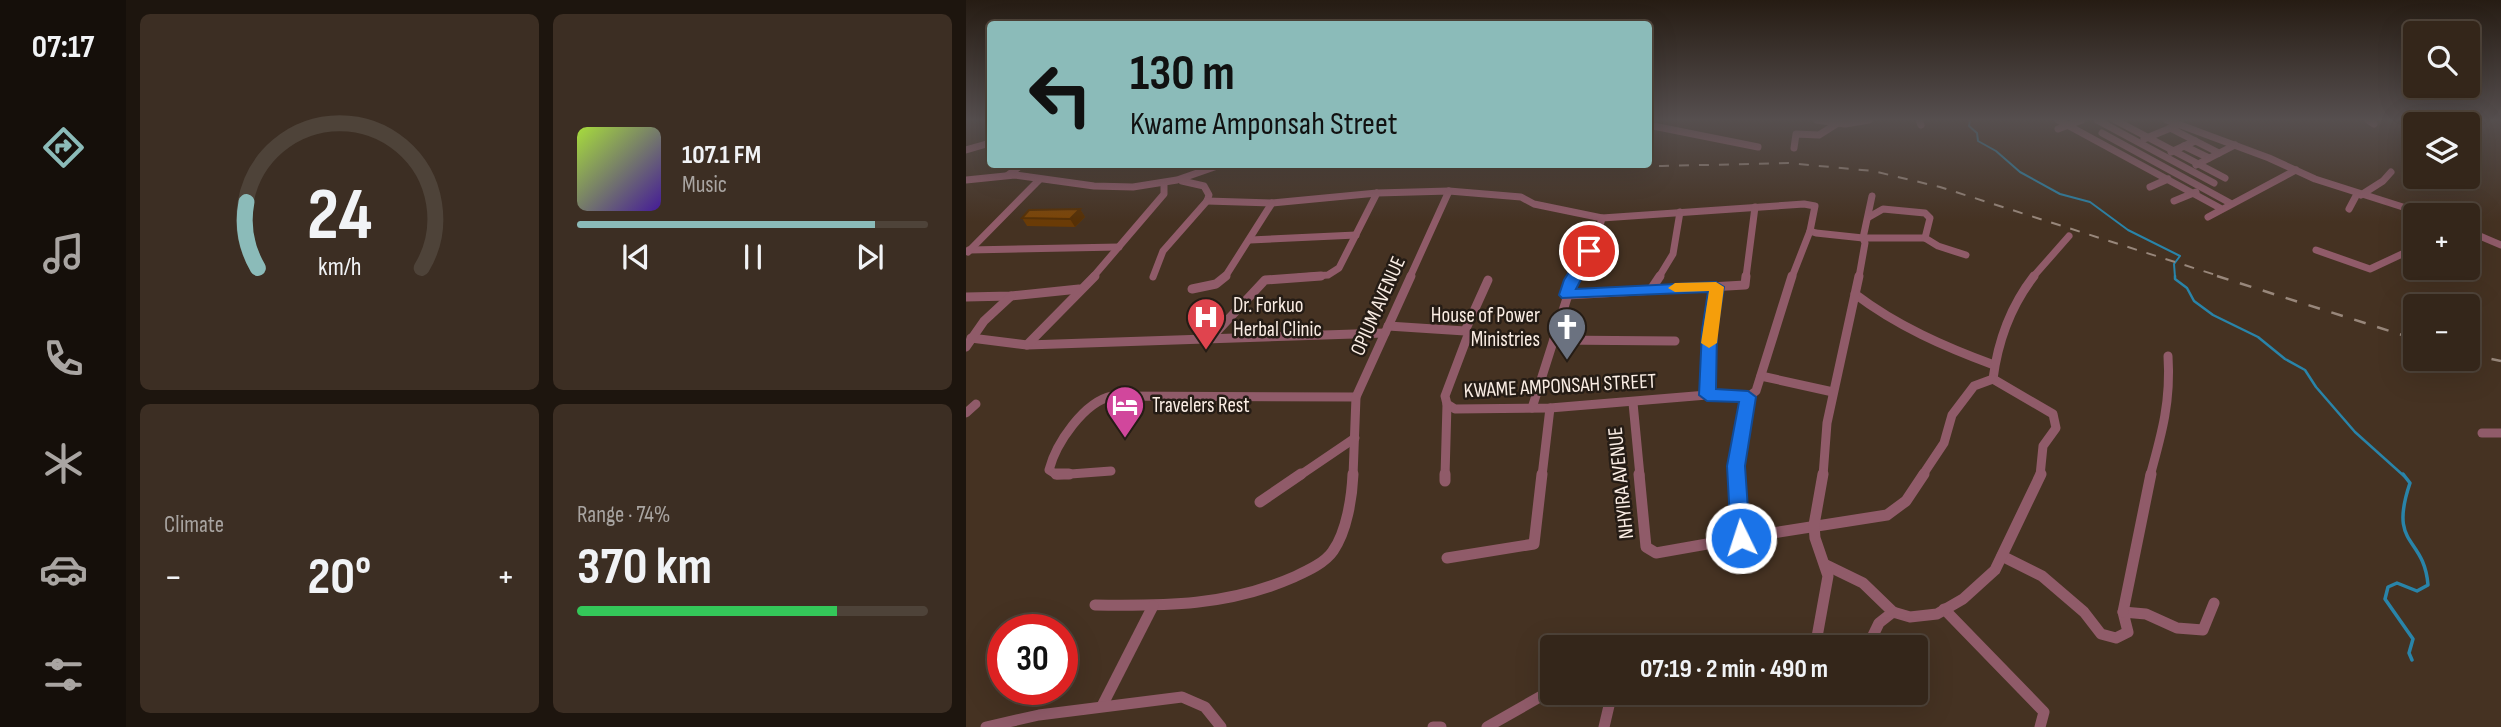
<!DOCTYPE html>
<html lang="en">
<head>
<meta charset="utf-8">
<style>
	:root { --surface:#34261a; --page:#3c2e23; --text:#f1f3f6; --muted:#a9a5a2; --line:#4e4339; --accent:#8bbbb9 }
	body { margin:0; font-family:"Sofia Sans Condensed",sans-serif; background:var(--page); color:var(--text); height:100vh; display:flex; flex-direction:column; font-size:26px; white-space:nowrap }
	* { box-sizing:border-box; margin:0 }
	p { font-size:23px; color:var(--muted) }
	.icon { flex:none; width:38px; height:38px; fill:none; stroke:currentColor; stroke-width:2; stroke-linecap:round; stroke-linejoin:round }
	.map { position:relative; flex:1; overflow:hidden }
	.drawer { display:flex; flex-direction:column; gap:14px; padding:14px; background:#1d150e; width:840px }
	.drawer>* { flex:none }
	.banner { position:absolute; left:21px; top:21px; width:665px; height:147px; border-radius:7px; box-shadow:0 7px 28px #0002,0 0 0 2px var(--line); background:#8bbbb9; color:#111; overflow:hidden }
	.controls { position:absolute; left:1437px; top:21px; display:grid; gap:14px }
	.controls a { display:grid; place-items:center; width:77px; height:77px; border-radius:7px; background:var(--surface); box-shadow:0 7px 28px #0002,0 0 0 2px var(--line); font-size:35px }
	.speed { position:absolute; left:21px; top:614px; display:flex; gap:14px; font-size:35px; font-weight:700; text-align:center }
	.speed>* { display:grid; place-content:center; width:91px; height:91px; border-radius:50%; background:var(--surface); box-shadow:0 7px 28px #0002,0 0 0 2px var(--line); line-height:1 }
	.speed .limit { border:10px solid #d22; background:#fff; color:#111 }
	.pin { position:absolute; display:grid; place-items:center; width:60px; height:60px; color:#fff; margin:-30px; border:4px solid #fff; border-radius:50%; box-shadow:0 2px 7px #0007 }
	.me { position:absolute; width:77px; margin:-38px; rotate:356deg; stroke-linejoin:round; filter:drop-shadow(0 0 5px #0008) }
	.turn { display:flex; align-items:center; gap:24px; height:147px; padding:0 28px; font-size:32px }
	.turn .icon { width:91px; height:91px; stroke-width:2.5 }
	.turn b { display:block; font-size:49px; line-height:60px }
	.big { font-size:52px; font-weight:700; line-height:1.1 }
	.drawer .tile { flex:1; display:flex; flex-direction:column; justify-content:center; gap:10px; min-width:0; padding:0 24px; border-radius:10px; background:var(--page) }
	.drawer .dial { align-items:center; gap:0 }
	.dial svg { height:182px; overflow:visible; fill:none; stroke:var(--line); stroke-width:7; stroke-linecap:round; text-anchor:middle }
	.dial text { fill:var(--text); stroke:none }
	.song { display:flex; align-items:center; gap:21px }
	.cover { width:84px; height:84px; border-radius:10px; background:linear-gradient(135deg,hsl(80 70% 55%),hsl(260 70% 35%)) }
	.played { height:7px; border-radius:4px; background:linear-gradient(90deg,var(--accent) 85%,var(--line) 85%) }
	.keys { display:flex; justify-content:space-around; direction:ltr }
	.heat { display:flex; justify-content:space-between; align-items:center; font-size:38px; direction:ltr }
	.charge { height:10px; border-radius:5px; background:linear-gradient(90deg,#34c759 74%,var(--line) 0) }
	.drawer .tiles { flex:1; display:grid; gap:14px; grid-template-columns:repeat(2,1fr) }
	.trip { position:absolute; left:574px; top:635px; width:388px; height:70px; border-radius:7px; background:var(--surface); box-shadow:0 7px 28px #0002,0 0 0 2px var(--line); font-weight:700; line-height:70px; text-align:center }
	main { display:flex; flex:1; min-height:0 }
	.tabs { display:flex; flex-direction:column; width:126px; justify-content:space-around; align-items:center; background:#150f0a; color:var(--muted) }
	.tabs .icon { width:49px; height:49px }
	.tabs .selected { color:var(--accent) }
	.tabs b { font-size:32px; color:var(--text) }
	.map>svg:first-child { display:block }
	.lines { fill:none; stroke-linecap:round; stroke-linejoin:round }
	.stream-far2 { stroke:#2984a9; stroke-width:2 }
	.stream-far1 { stroke:#2984a9; stroke-width:2.5 }
	.stream { stroke:#2984a9; stroke-width:3.5 }
	.minor-far2 { stroke:#905b69; stroke-width:7 }
	.minor-far1 { stroke:#905b69; stroke-width:9 }
	.minor { stroke:#905b69; stroke-width:11 }
	.rail-far1 { stroke:#98877b; stroke-width:2; stroke-dasharray:10 10; stroke-linecap:butt }
	.rail { stroke:#98877b; stroke-width:2.5; stroke-dasharray:12 12; stroke-linecap:butt }
	.wall { fill:#6a3b06 }
	.shaded-wall { fill:#563005 }
	.building { fill:#7b4507; stroke:#563005; stroke-width:2 }
	.route { fill:#1a73e8; stroke:#114b97; stroke-width:2 }
	.slow { fill:#f59e0b }
	.labels { text-anchor:middle; dominant-baseline:central; stroke-width:5; stroke-linejoin:round; paint-order:stroke }
	.poi-label { font-size:21px; fill:#faede4; stroke:#251c15; text-anchor:start }
	.street-label { font-size:21px; fill:#faede4; stroke:#251c15 }
</style>
</head>
<body>
<main>
<nav class="tabs">
<b>07:17</b>
<svg class="icon selected" aria-label="directions" viewBox="0 0 24 24"><path d="M12 3l9 9-9 9-9-9zM9 14v-3h6M13 9l2 2-2 2"/></svg>
<svg class="icon" aria-label="music" viewBox="0 0 24 24"><path d="M9 18V5l10-2v13"/><circle cx="6" cy="18" r="3"/><circle cx="16" cy="16" r="3"/></svg>
<svg class="icon" aria-label="phone" viewBox="0 0 24 24"><path d="M5 4h4l2 5-3 2q2 4 5 5l2-3 5 2v4C11 20 4 13 5 4z"/></svg>
<svg class="icon" aria-label="climate" viewBox="0 0 24 24"><path d="M12 3v18M4 7l16 10M4 17L20 7"/></svg>
<svg class="icon" aria-label="car" viewBox="0 0 24 24"><path d="M5 17H2v-5l4-1 3-4h7l3 4 3 1v5h-3M9 17h6M6 11h13"/><circle cx="7" cy="17" r="2"/><circle cx="17" cy="17" r="2"/></svg>
<svg class="icon" aria-label="filters" viewBox="0 0 24 24"><path d="M4 7h16M4 17h16"/><circle cx="9" cy="7" r="2"/><circle cx="15" cy="17" r="2"/></svg>
</nav>
<section class="drawer">
<div class="tiles">
<div class="tile dial"><svg viewBox="0 0 100 80">
<path d="M14 69A42 42 0 1 1 86 69"/>
<path d="M14 69A42 42 0 0 1 9 40" stroke="#8bbbb9"/>
<text x="50" y="56" font-size="32" font-weight="700">24</text>
<text x="50" y="72" font-size="11">km/h</text>
</svg></div>
<div class="tile">
<div class="song"><i class="cover"></i><div><b>107.1 FM</b><p>Music</p></div></div>
<div class="played"></div>
<div class="keys"><svg class="icon" aria-label="previous" viewBox="0 0 24 24"><path d="M18 5L8 12l10 7zM5 5v14"/></svg><svg class="icon" aria-label="pause" viewBox="0 0 24 24"><path d="M8 5v14M16 5v14"/></svg><svg class="icon" aria-label="next" viewBox="0 0 24 24"><path d="M6 5l10 7-10 7zM19 5v14"/></svg></div>
</div>
<div class="tile"><p>Climate</p>
<div class="heat"><a>−</a><b class="big">20°</b><a>+</a></div>
</div>
<div class="tile"><p>Range · 74%</p><b class="big">370 km</b><div class="charge"></div></div>
</div>
</section>
<div class="map">
<svg width="1535" height="727" viewBox="0 0 1535 727">
	<rect width="100%" height="100%" fill="#453222"/>
	<g class="lines">
		<polyline class="stream-far2" points="1004,120 1003,126 1011,133 1012,141 1030,151 1054,172 1094,194 1124,202 1162,230 1214,256 1208,264 1209,277"/>
		<polyline class="stream-far1" points="1209,276 1209,279 1221,288 1228,301 1247,315 1292,337 1319,359 1339,370 1350,387 1389,432 1438,476"/>
		<path class="stream" d="M1437,474L1444,483C1422,548 1458,535 1462,585L1451,591L1431,583L1422,587L1419,599L1447,639L1443,653L1446,660"/>
		<g class="minor-far2">
			<polyline points="851,120 879,124 903,120"/>
			<polyline points="953,120 955,125"/>
			<polyline points="1092,120 1254,208"/>
			<polyline points="1131,120 1248,183"/>
			<polyline points="1149,120 1259,178"/>
			<polyline points="1201,120 1303,158 1349,179 1462,215"/>
			<polyline points="1402,120 1408,124"/>
			<polyline points="682,125 792,147"/>
			<polyline points="1204,128 1253,153"/>
			<polyline points="1092,129 1116,120"/>
			<polyline points="1136,133 1264,203"/>
			<polyline points="1178,139 1212,125"/>
			<polyline points="1218,146 1243,158"/>
			<polyline points="828,148 830,134 853,135 872,123"/>
			<polyline points="0,150 24,143"/>
			<polyline points="1205,152 1229,141"/>
			<polyline points="1230,165 1269,145"/>
			<polyline points="254,166 272,164"/>
			<polyline points="42,175 57,164"/>
			<polyline points="0,180 49,175 128,186 167,187 211,180 257,164"/>
			<polyline points="216,181 238,186 243,195 241,201"/>
			<polyline points="1184,187 1202,179"/>
			<polyline points="1395,195 1417,181 1425,172"/>
			<polyline points="241,201 306,203 411,193 483,191 555,197 568,204 636,218 838,204 849,206 844,231 850,233 897,238 959,238"/>
			<polyline points="1208,201 1230,192"/>
			<polyline points="1383,209 1391,194"/>
			<polyline points="903,217 917,209 959,213 964,218 959,238 972,246 1000,255"/>
			<polyline points="1242,217 1330,170"/>
			<polyline points="1502,231 1535,245"/>
			<polyline points="284,240 390,235"/>
			<polyline points="3,250 153,247"/>
			<polyline points="1350,250 1404,269 1449,248"/>
			<polyline points="2,252 74,179"/>
			<polyline points="127,277 198,194 198,183"/>
			<polyline points="187,277 197,251 241,201"/>
			<polyline points="259,277 306,203"/>
			<polyline points="333,277 362,275 373,268 411,193"/>
			<polyline points="444,277 483,191"/>
			<polyline points="607,277 631,237 636,218"/>
			<polyline points="693,277 707,254 714,212"/>
			<polyline points="780,277 789,207"/>
			<polyline points="826,277 844,231"/>
			<polyline points="893,277 899,243 897,238 906,196"/>
			<polyline points="1067,277 1103,236"/>
		</g>
		<g class="minor-far1">
			<polyline points="686,288 694,276"/>
			<polyline points="226,289 250,284 260,276"/>
			<path d="M889,294C931,326 979,347 1028,365"/>
			<polyline points="601,295 779,285 780,276"/>
			<polyline points="0,297 45,296 113,289"/>
			<polyline points="422,326 499,331 502,335 479,396 481,404 489,409 584,408 741,395 782,397"/>
			<polyline points="499,331 522,280"/>
			<polyline points="5,338 61,345 419,333"/>
			<polyline points="588,340 709,341"/>
			<polyline points="242,341 299,280 355,276"/>
			<polyline points="61,345 129,276"/>
			<polyline points="0,347 18,321 45,296"/>
			<polyline points="795,376 867,392"/>
			<path d="M1027,379C1032,340 1044,307 1068,276"/>
			<polyline points="1027,379 1087,414 1090,428 1077,446 1074,476"/>
			<polyline points="741,395 743,331 750,287"/>
			<polyline points="667,403 674,476"/>
			<polyline points="566,408 608,276"/>
			<polyline points="0,413 10,404"/>
			<polyline points="1516,433 1535,433"/>
			<path d="M145,471L91,475L83,470C90,443 118,402 146,396L390,397"/>
			<polyline points="333,476 389,438"/>
			<polyline points="387,476 390,397 445,276"/>
			<polyline points="479,476 481,404"/>
			<polyline points="576,476 584,408"/>
			<polyline points="771,476 782,397 790,391 826,276"/>
			<polyline points="857,476 861,423 893,276"/>
			<polyline points="956,476 978,443 986,415 1008,386 1027,379"/>
			<path d="M1184,476C1196,433 1205,401 1202,356"/>
		</g>
		<g class="minor">
			<polyline points="90,474 103,474"/>
			<polyline points="673,474 680,547 690,553 775,538"/>
			<polyline points="771,474 775,538 921,515 940,501 958,474"/>
			<polyline points="479,481 479,474"/>
			<polyline points="294,502 335,474"/>
			<polyline points="1036,556 1076,576 1118,612 1135,634 1150,638 1162,632 1157,612 1180,614 1211,628 1237,630 1248,603"/>
			<polyline points="481,558 568,544 576,474"/>
			<polyline points="860,565 897,583 927,612"/>
			<path d="M129,605C200,606 262,606 328,577C341,571 359,563 367,551C381,531 386,497 387,474"/>
			<polyline points="978,609 1078,712 1074,727"/>
			<polyline points="1157,612 1185,474"/>
			<polyline points="849,648 862,576 849,538 848,525 857,474"/>
			<polyline points="901,648 913,623 927,612 944,617 971,614 997,599 1029,570 1075,474"/>
			<polyline points="136,706 187,606"/>
			<polyline points="20,727 73,715 216,697 239,707 255,727"/>
			<polyline points="467,727 475,727"/>
			<polyline points="521,727 586,690"/>
			<polyline points="638,727 646,693"/>
		</g>
		<polyline class="rail-far1" points="633,164 696,166 822,163 907,171 974,187 1256,277"/>
		<g class="rail">
			<polyline points="1251,276 1449,339"/>
			<polyline points="1502,354 1535,361"/>
		</g>
	</g>
	<polygon class="wall" points="114,209 119,217 109,227 61,226 56,218"/>
	<polygon class="shaded-wall" points="114,209 119,217 109,227 104,219"/>
	<polygon class="building" points="114,209 104,219 56,218 63,210"/>
	<linearGradient id="sky" x2="0" y2="1"><stop stop-color="#261c13"/><stop offset="0.54" stop-color="#564f4f"/><stop offset="1" stop-color="#564f4f" stop-opacity="0"/></linearGradient>
	<rect width="1535" height="222" fill="url(#sky)"/>
	<polygon class="route" points="623,247 630,251 610,289 750,282 758,287 751,331 750,389 782,391 790,397 779,466 784,538 781,544 775,546 768,544 765,538 761,466 773,402 741,401 733,395 736,331 742,292 596,298 593,295 598,280 618,248"/>
	<polygon class="slow" points="750,282 758,287 751,343 743,348 735,343 743,291 709,292 702,288 709,283"/>
	<defs>
		<g id="hospital-pin" transform="scale(2.0125)"><path d="M0 17L-7.5 6A9.5 9.5 0 1 1 7.5 6Z" fill="#e0444e" stroke="#251c15"/><path d="M-5-5h3v3.5h4V-5h3V5h-3V1.5h-4V5h-3Z" fill="#fff"/></g>
		<g id="church-pin" transform="scale(2.0125)"><path d="M0 17L-7.5 6A9.5 9.5 0 1 1 7.5 6Z" fill="#6b7280" stroke="#251c15"/><path d="M-1.2-6h2.4v3.5h3.3v2.4h-3.3V6h-2.4V-.1h-3.3v-2.4h3.3Z" fill="#fff"/></g>
		<g id="hotel-pin" transform="scale(2.0125)"><path d="M0 17L-7.5 6A9.5 9.5 0 1 1 7.5 6Z" fill="#d1479c" stroke="#251c15"/><path d="M-6-4.5h1.5V1H6V5H4.5V3h-9V5H-6ZM-4 0a1.8 1.8 0 1 1 3.6 0ZM.5 0V-2.5h3Q6-2.5 6 0Z" fill="#fff"/></g>
	</defs>
	<g fill-rule="evenodd">
		<use href="#hospital-pin" x="240" y="317"/>
		<use href="#church-pin" x="601" y="327"/>
		<use href="#hotel-pin" x="159" y="405"/>
	</g>
	<g class="labels">
		<g class="poi-label">
			<text x="267" y="305">Dr. Forkuo<tspan x="267" dy="24">Herbal Clinic</tspan></text>
			<text x="574" y="315" text-anchor="end">House of Power<tspan x="574" dy="24">Ministries</tspan></text>
			<text x="186" y="405">Travelers Rest</text>
		</g>
		<g class="street-label">
			<text transform="translate(412 306) rotate(-66)">OPIUM AVENUE</text>
			<text transform="translate(594 386) rotate(-3)">KWAME AMPONSAH STREET</text>
			<text transform="translate(655 483) rotate(-96)">NHYIRA AVENUE</text>
		</g>
	</g>
</svg>
<div class="controls">
<a><svg class="icon" aria-label="search" viewBox="0 0 24 24"><circle cx="10" cy="10" r="6"/><path d="M15 15l6 6"/></svg></a>
<a><svg class="icon" aria-label="layers" viewBox="0 0 24 24"><path d="M12 4l9 5-9 5-9-5zM3 14l9 5 9-5"/></svg></a>
<a>+</a>
<a>−</a>
</div>
<div class="speed"><div class="limit">30</div></div>
<div class="pin" style="left:623px;top:251px;background:#d93025"><svg class="icon" aria-label="arrive" viewBox="0 0 24 24"><path d="M6 21V4h12l-3 4 3 4H6"/></svg></div>
<svg class="me" style="left:775px;top:538px" viewBox="-20 -20 40 40"><circle r="17" fill="#1a73e8" stroke="#fff" stroke-width="3"/><path d="M0-11L8 9 0 5-8 9z" fill="#fff"/></svg>
<div class="trip">07:19 · 2 min · 490 m</div>
<div class="banner">
<div class="turn"><svg class="icon" aria-label="left" viewBox="0 0 24 24"><path d="M17 20v-9H6M10 6l-5 5 5 5"/></svg><div><b>130 m</b>Kwame Amponsah Street</div></div>
</div>
</div>
</main>
</body>
</html>
